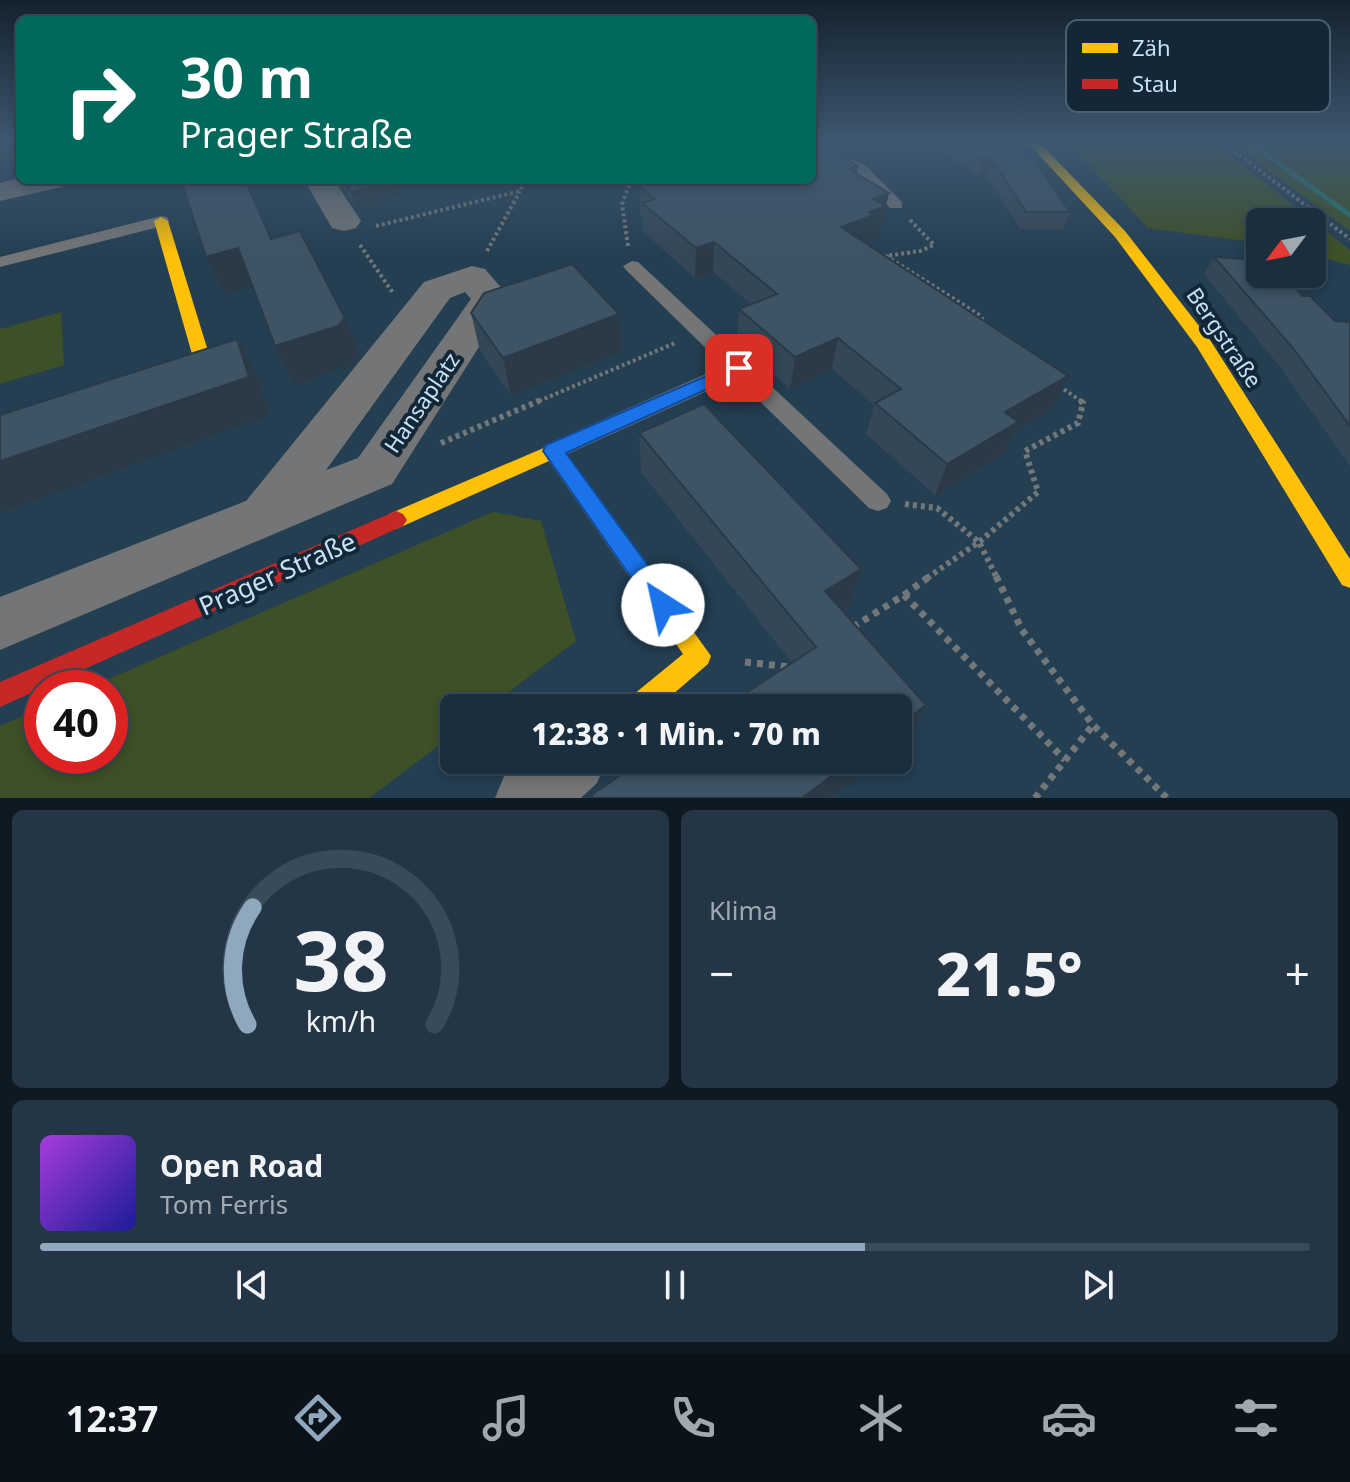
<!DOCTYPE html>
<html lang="de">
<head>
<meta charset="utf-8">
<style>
	:root { --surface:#1b2e3e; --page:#243645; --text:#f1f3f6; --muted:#a0a8b0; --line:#394a58; --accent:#8fa8bd }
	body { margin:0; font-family:"Noto Sans",sans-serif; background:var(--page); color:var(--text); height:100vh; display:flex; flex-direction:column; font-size:30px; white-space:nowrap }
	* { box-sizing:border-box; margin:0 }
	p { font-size:26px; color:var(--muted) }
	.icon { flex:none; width:44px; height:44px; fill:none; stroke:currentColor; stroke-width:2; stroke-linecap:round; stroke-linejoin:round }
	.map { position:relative; height:798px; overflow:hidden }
	.details { display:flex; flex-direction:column; gap:12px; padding:12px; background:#0f1922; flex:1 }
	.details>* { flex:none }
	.guide { position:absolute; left:16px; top:16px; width:800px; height:168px; border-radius:12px; box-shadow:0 4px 12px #0003,0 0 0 2px var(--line); background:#00695c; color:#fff; overflow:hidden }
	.needle { width:52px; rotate:238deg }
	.tools { position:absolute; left:1246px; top:208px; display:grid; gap:16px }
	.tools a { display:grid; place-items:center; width:80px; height:80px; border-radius:12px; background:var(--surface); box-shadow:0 4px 12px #0003,0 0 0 2px var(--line); font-size:40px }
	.speed { position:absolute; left:24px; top:670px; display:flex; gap:16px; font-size:40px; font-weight:700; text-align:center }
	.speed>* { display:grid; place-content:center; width:104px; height:104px; border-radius:50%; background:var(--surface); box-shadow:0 4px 12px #0003,0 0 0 2px var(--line); line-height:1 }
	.speed .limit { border:12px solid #d22; background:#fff; color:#111 }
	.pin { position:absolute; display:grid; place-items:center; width:68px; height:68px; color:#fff; margin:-34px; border-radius:16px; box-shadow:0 4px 12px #0006 }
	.me { position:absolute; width:88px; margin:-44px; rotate:325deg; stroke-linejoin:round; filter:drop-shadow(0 0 6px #0008) }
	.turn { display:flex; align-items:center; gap:28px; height:168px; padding:0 32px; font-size:36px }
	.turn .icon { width:104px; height:104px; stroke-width:2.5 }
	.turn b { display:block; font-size:56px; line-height:68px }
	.big { font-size:60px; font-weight:800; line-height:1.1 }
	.details .tile { flex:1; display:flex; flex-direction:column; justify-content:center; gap:12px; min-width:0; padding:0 28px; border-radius:12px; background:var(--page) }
	.details .dial { align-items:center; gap:0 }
	.dial svg { height:208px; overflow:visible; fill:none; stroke:var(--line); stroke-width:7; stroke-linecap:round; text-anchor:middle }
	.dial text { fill:var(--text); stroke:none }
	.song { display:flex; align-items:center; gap:24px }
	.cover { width:96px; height:96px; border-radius:12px; background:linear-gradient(135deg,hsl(280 70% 55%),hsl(240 70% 35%)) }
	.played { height:8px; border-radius:4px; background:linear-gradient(90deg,var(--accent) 65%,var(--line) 65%) }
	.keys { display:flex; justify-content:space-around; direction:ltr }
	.heat { display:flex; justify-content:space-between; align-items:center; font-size:44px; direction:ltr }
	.details .tiles { flex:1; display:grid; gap:12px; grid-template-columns:1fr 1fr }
	.tile:last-child { grid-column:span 2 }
	.trip { position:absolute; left:440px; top:694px; width:472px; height:80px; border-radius:12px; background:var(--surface); box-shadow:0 4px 12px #0003,0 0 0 2px var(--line); font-weight:800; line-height:80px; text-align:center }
	.tabs { display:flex; height:128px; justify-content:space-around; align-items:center; background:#0b1219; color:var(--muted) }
	.tabs .icon { width:56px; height:56px }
	.tabs .on { color:var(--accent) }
	.tabs b { font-size:36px; color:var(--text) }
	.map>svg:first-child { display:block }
	.green { fill:#3e5027 }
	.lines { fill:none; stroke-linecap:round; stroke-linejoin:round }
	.stream { fill:#267670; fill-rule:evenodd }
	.path-far2 { stroke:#72777a; stroke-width:4; stroke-dasharray:3 3; stroke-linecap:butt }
	.path-far1 { stroke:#72777a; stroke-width:6; stroke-dasharray:4 4; stroke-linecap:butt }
	.path { stroke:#72777a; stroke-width:7; stroke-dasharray:6 6; stroke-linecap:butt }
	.lane { fill:#747576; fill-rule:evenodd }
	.street { fill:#747576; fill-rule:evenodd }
	.slow { fill:#ffc107; fill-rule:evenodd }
	.jam { fill:#c62828; fill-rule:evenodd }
	.wall { fill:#354756 }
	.shaded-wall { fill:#2b3a46 }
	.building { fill:#3e5364; stroke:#2b3a46; stroke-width:2 }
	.route { fill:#1a73e8; stroke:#114b97; stroke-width:2 }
	.labels { text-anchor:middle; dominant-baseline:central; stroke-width:8; stroke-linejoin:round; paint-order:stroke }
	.street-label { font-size:22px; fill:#c8e1f6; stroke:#142737 }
	.near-street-label { font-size:26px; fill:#c8e1f6; stroke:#142737 }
	.key { fill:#142737; stroke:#4a5f70; stroke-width:2 }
	.key-label { font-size:22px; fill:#c8e1f6 }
</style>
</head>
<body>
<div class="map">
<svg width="1350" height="798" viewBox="0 0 1350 798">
	<rect width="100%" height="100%" fill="#243e52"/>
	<g class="green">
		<polygon points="1070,144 1216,144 1350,250 1350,265 1312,255 1312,222 1260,222 1260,243 1148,228"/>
		<polygon points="1233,144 1350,144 1350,231"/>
		<polygon points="61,312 64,365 0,384 0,329"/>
		<polygon points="493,512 541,521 576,641 488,708 454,708 454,734 369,798 0,798 0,726 42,708 42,756 110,756 110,688 88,688"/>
	</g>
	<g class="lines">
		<polygon class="stream" points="1248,144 1256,144 1350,212 1350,218"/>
		<g class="path-far2">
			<polyline points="1225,144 1350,239"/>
			<polyline points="910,220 934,245 920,251 886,256 981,316 984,325"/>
			<polyline points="376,226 520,191 525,180"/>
			<polyline points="360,245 393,293"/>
			<polyline points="628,246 622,204 631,180"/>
			<polyline points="487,251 520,191"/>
			<polyline points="1059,386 1081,401"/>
			<polyline points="539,401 675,343"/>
		</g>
		<g class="path-far1">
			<polyline points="441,443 543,399"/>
			<polyline points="905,504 937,508 979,542 997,578"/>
			<polyline points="927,578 979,542 1038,492 1025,451 1078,423 1083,403 1078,399"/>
		</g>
		<g class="path">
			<polyline points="996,576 1022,630 1093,725 1167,798"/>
			<polyline points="904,595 930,576"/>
			<polyline points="853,627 904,595 1065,760"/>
			<polyline points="745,662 790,667"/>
			<polyline points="1035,798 1093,725"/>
		</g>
		<g class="lane">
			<polygon points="812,144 865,165 902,202 902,208 890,208 854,171 812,153"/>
			<polygon points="161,216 167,217 169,221 167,225 0,267 0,257"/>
			<polygon points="632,261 638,262 887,494 891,501 887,508 878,511 869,508 736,378 561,457 553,460 545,457 541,451 545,445 724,366 626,270 623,266"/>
		</g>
		<g class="street">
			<polygon points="20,178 20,180 66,180 62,187 0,201 0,183"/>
			<polygon points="304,180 334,180 361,221 356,228 344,231 332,228"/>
			<path d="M472,266L485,269L510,298L392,484L0,650V597L246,501L424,282ZM465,292L471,299L358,458L326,470L450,298Z"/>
			<polygon points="522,760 607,760 597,783 581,798 495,798 505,774"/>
		</g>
		<g class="slow">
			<polygon points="1029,144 1041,144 1125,231 1210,340 1350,559 1350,588 1342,585 1197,347 1115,237"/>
			<polygon points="161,217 168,221 212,364 209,368 158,385 152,383 149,379 152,375 194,361 154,221"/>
			<polygon points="553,444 560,446 711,656 708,664 657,708 624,708 628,699 683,654 549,461 403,526 396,529 389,526 385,520 389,514"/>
		</g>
		<polygon class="jam" points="396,511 403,514 407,520 403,526 0,707 0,682"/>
	</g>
	<g class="wall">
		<polygon points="934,144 1014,144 1013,148 1070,212 1063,229 1020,229 987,175 977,177"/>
		<polygon points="857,174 889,193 879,235 869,239 868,244 1053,407 1015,430 1004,453 935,495 866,434 874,405 832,369 790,389 737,340 739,309 751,304 713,272 695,278 643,232 642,216 640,214 639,186"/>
		<polygon points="338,180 394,180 399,197 356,208"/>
		<polygon points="1214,257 1260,274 1303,296 1335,321 1350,322 1350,466 1279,366 1204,274"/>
		<polygon points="471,313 621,352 511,396 480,351"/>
		<polygon points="639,433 861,569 849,606 843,610 926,705 909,738 792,663 641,472"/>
	</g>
	<g class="shaded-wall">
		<polygon points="20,144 20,160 0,163 0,148"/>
		<polygon points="992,159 987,175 977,177 982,161"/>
		<polygon points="858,166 853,194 849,169"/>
		<polygon points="394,180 399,197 356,208 351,192"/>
		<polygon points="889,193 879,235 869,239 868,244 841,227 873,199"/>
		<polygon points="714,242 713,272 695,278 696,248"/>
		<polygon points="238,248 255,285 225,294 206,257"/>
		<polygon points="619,314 621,352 511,396 503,358"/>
		<polygon points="345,318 360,356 354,364 294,385 275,346"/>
		<polygon points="838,338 832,369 790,389 795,357"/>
		<polygon points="237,339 257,378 269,415 0,513 0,461"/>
		<polygon points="1068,376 1053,407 1015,430 1004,453 935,495 947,464 1005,412"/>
		<polygon points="861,569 849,606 816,627 825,591"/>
		<polygon points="926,705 909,738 898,746 898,726"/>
		<polygon points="853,760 880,760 830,798 802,798"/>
	</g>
	<g class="building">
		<polygon points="0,144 20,144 0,148"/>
		<polygon points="812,144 819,147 823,146 858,166 849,169 889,193 873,199 885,206 869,212 874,215 841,227 1068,376 1005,412 1018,422 947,464 875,403 901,389 838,338 795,357 739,309 777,294 714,242 696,248 642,203 655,199 639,186 657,180 812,180"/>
		<polygon points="959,144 1013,144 1008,144 1033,160 1070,212 1026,212 992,159 982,161"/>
		<polygon points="181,180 245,180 271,239 300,231 345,318 338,326 275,346 238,248 206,257"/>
		<polygon points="343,180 394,180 351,192"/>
		<polygon points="1214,257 1260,260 1260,274 1282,275 1303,296 1310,296 1335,321 1350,322 1350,426 1293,348"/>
		<polygon points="572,264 619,314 503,358 471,313 484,293"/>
		<polygon points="237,339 249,377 0,461 0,415"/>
		<polygon points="704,404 861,569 825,591 926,705 898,726 898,708 723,708 816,647 639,433"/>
		<polygon points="644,760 853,760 802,798 593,798 591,795"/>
	</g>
	<linearGradient id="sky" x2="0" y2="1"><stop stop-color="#14222d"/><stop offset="0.56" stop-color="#3f5871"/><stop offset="1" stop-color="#3f5871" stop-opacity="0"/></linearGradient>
	<rect width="1350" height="255" fill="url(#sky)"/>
	<polygon class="route" points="739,362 748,368 745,372 566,453 671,597 674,605 671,612 663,615 655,612 543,451 546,445"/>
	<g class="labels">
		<g class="street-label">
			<text transform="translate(1225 337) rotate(56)">Bergstraße</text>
			<text transform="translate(421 402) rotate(-56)">Hansaplatz</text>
		</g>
		<g class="near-street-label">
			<text transform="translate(277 573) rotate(-24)">Prager Straße</text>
		</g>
	</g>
	<rect x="1066" y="20" width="264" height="92" rx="12" class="key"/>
	<rect x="1082" y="43" width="36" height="10" fill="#ffc107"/>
	<rect x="1082" y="79" width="36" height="10" fill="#c62828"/>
	<g class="key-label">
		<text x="1132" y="56">Zäh</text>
		<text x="1132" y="92">Stau</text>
	</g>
</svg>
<div class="tools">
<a><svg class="needle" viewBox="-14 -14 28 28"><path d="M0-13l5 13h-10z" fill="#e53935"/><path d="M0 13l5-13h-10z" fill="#a0a8b0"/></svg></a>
</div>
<div class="speed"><div class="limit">40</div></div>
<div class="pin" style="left:739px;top:368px;background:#d93025"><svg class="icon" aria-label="arrive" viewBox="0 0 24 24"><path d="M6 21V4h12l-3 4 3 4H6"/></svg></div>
<svg class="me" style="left:663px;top:605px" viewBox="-20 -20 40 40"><circle r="19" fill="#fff"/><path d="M0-13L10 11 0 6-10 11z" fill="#1a73e8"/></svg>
<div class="trip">12:38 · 1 Min. · 70 m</div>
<div class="guide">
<div class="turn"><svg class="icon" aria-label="right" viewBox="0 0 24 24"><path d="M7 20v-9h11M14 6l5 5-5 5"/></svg><div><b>30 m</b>Prager Straße</div></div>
</div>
</div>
<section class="details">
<div class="tiles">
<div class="tile dial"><svg viewBox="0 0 100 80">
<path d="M14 69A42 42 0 1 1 86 69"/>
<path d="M14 69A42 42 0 0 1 16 24" stroke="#8fa8bd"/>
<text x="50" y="56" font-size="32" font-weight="700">38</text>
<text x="50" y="72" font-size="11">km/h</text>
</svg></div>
<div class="tile"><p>Klima</p>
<div class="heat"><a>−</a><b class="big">21.5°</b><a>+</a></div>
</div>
<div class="tile">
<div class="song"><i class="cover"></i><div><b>Open Road</b><p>Tom Ferris</p></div></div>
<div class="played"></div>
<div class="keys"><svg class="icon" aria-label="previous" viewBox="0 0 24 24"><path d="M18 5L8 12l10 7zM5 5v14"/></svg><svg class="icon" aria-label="pause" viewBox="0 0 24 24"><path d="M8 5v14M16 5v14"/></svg><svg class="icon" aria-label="next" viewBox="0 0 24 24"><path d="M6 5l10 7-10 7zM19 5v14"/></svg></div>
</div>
</div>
</section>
<nav class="tabs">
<b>12:37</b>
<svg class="icon on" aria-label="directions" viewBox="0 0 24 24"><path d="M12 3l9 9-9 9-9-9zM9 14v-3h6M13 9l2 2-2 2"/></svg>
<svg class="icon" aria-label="music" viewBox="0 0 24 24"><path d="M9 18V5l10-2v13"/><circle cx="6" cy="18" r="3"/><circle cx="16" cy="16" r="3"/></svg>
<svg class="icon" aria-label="phone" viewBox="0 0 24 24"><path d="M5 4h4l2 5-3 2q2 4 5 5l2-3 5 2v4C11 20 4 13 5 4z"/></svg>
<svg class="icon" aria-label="climate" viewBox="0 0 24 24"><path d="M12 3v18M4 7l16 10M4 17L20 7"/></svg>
<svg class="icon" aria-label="car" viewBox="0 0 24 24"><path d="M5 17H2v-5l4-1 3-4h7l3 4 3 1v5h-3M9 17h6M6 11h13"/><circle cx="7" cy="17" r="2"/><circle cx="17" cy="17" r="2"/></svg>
<svg class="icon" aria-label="filters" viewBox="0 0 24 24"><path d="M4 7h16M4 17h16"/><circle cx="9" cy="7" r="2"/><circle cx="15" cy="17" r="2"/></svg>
</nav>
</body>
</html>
